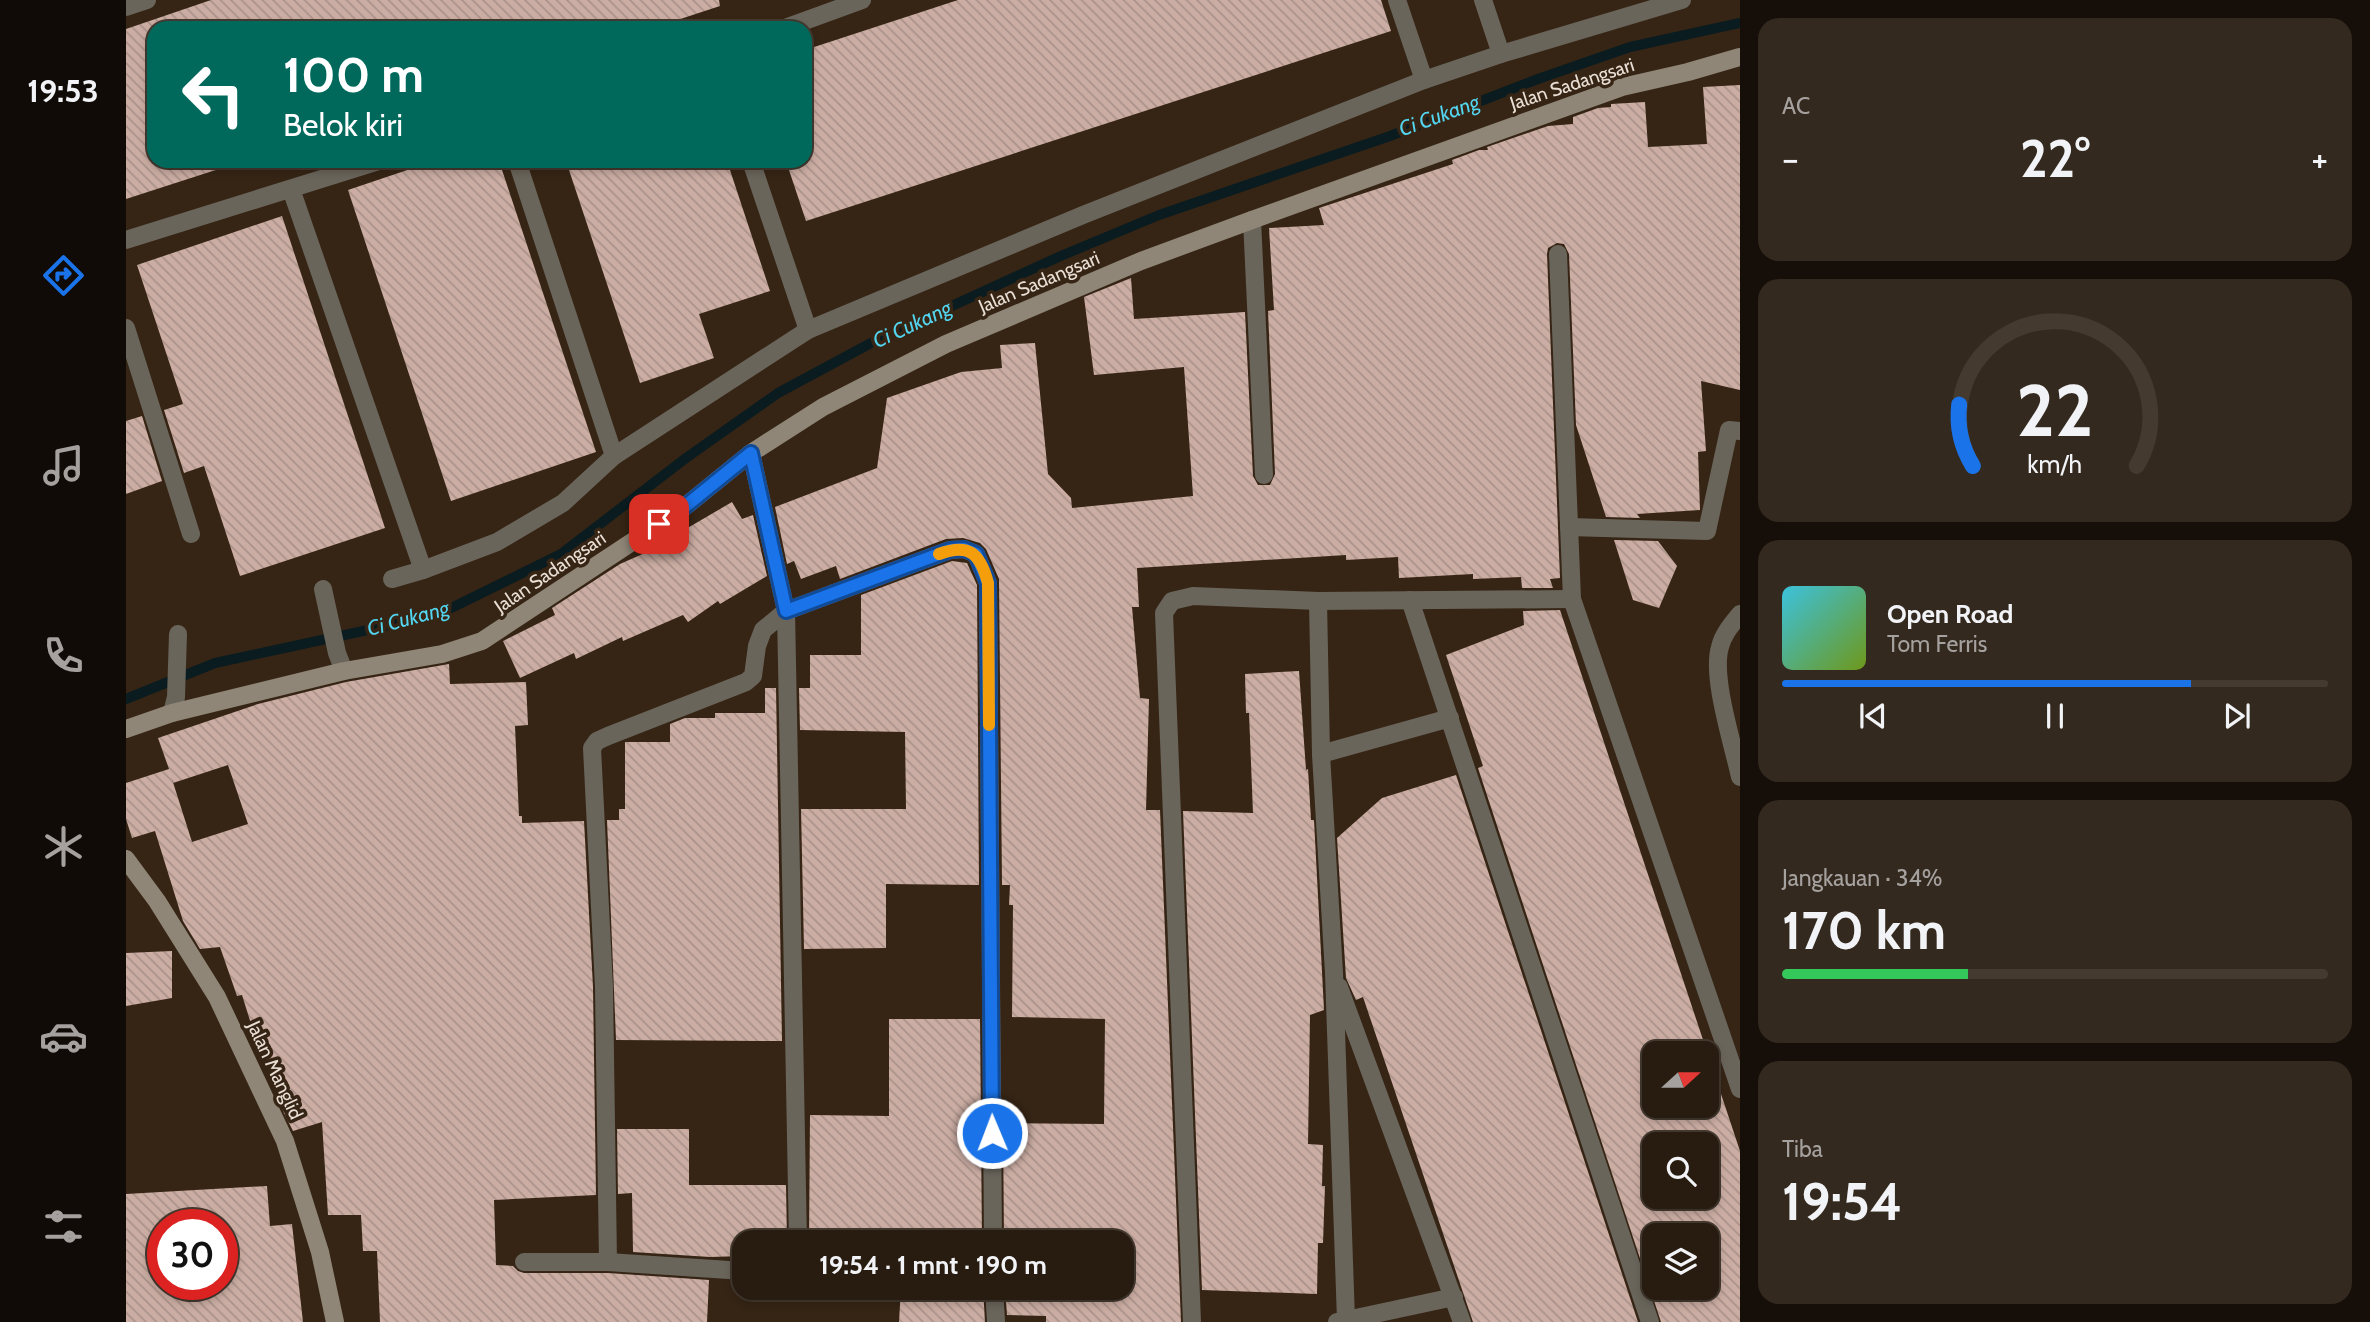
<!DOCTYPE html>
<html lang="id">
<head>
<meta charset="utf-8">
<style>
	:root { --surface:#281c10; --page:#34291e; --text:#f1f3f6; --muted:#a5a19f; --line:#443a30; --accent:#1a73e8 }
	body { margin:0; font-family:Cabin,sans-serif; background:var(--page); color:var(--text); height:100vh; display:flex; flex-direction:column; font-size:26px; white-space:nowrap }
	* { box-sizing:border-box; margin:0 }
	p { font-size:23px; color:var(--muted) }
	.icon { flex:none; width:38px; height:38px; fill:none; stroke:currentColor; stroke-width:2; stroke-linecap:round; stroke-linejoin:round }
	.map { position:relative; flex:1; overflow:hidden }
	.sheet { display:flex; flex-direction:column; gap:18px; padding:18px; background:#160f09; width:630px }
	.sheet>* { flex:none }
	.banner { position:absolute; left:21px; top:21px; width:665px; height:147px; border-radius:21px; box-shadow:0 4px 10px #0003,0 0 0 2px var(--line); background:#00695c; color:#fff; overflow:hidden }
	.needle { width:46px; rotate:69deg }
	.tools { position:absolute; left:1516px; top:1041px; display:grid; gap:14px }
	.tools a { display:grid; place-items:center; width:77px; height:77px; border-radius:14px; background:var(--surface); box-shadow:0 4px 10px #0003,0 0 0 2px var(--line); font-size:35px }
	.speed { position:absolute; left:21px; top:1209px; display:flex; gap:14px; font-size:35px; font-weight:700; text-align:center }
	.speed>* { display:grid; place-content:center; width:91px; height:91px; border-radius:50%; background:var(--surface); box-shadow:0 4px 10px #0003,0 0 0 2px var(--line); line-height:1 }
	.speed .limit { border:10px solid #d22; background:#fff; color:#111 }
	.pin { position:absolute; display:grid; place-items:center; width:60px; height:60px; color:#fff; margin:-30px; border-radius:14px; box-shadow:0 4px 10px #0006 }
	.me { position:absolute; width:77px; margin:-38px; rotate:359deg; stroke-linejoin:round; filter:drop-shadow(0 0 5px #0008) }
	.turn { display:flex; align-items:center; gap:24px; height:147px; padding:0 21px; font-size:32px }
	.turn .icon { width:91px; height:91px; stroke-width:2.5 }
	.turn b { display:block; font-size:49px; line-height:60px }
	.big { font-size:52px; font-weight:700; line-height:1.1 }
	.sheet .tile { flex:1; display:flex; flex-direction:column; justify-content:center; gap:10px; min-width:0; padding:0 24px; border-radius:21px; background:var(--page) }
	.sheet .dial { align-items:center; gap:0 }
	.dial svg { height:182px; overflow:visible; fill:none; stroke:var(--line); stroke-width:7; stroke-linecap:round; text-anchor:middle }
	.dial text { fill:var(--text); stroke:none }
	.song { display:flex; align-items:center; gap:21px }
	.cover { width:84px; height:84px; border-radius:10px; background:linear-gradient(135deg,hsl(190 70% 55%),hsl(80 70% 35%)) }
	.played { height:7px; border-radius:4px; background:linear-gradient(90deg,var(--accent) 75%,var(--line) 75%) }
	.keys { display:flex; justify-content:space-around; direction:ltr }
	.heat { display:flex; justify-content:space-between; align-items:center; font-size:38px; direction:ltr }
	.charge { height:10px; border-radius:5px; background:linear-gradient(90deg,#34c759 34%,var(--line) 0) }
	.trip { position:absolute; left:606px; top:1230px; width:402px; height:70px; border-radius:21px; background:var(--surface); box-shadow:0 4px 10px #0003,0 0 0 2px var(--line); font-weight:700; line-height:70px; text-align:center }
	main { display:flex; flex:1; min-height:0 }
	.tab-bar { display:flex; flex-direction:column; width:126px; justify-content:space-around; align-items:center; background:#100b06; color:var(--muted) }
	.tab-bar .icon { width:49px; height:49px }
	.tab-bar .current { color:var(--accent) }
	.tab-bar b { font-size:32px; color:var(--text) }
	.map>svg:first-child { display:block }
	.lines { fill:none; stroke-linecap:round; stroke-linejoin:round }
	.stream { stroke:#0b1c20; stroke-width:10 }
	.building { fill:url(#building-back-hatch); fill-rule:evenodd }
	.street { stroke:#6a655b; stroke-width:18 }
	.secondary { stroke:#8f8677; stroke-width:18 }
	.route-casing { stroke:#114b97; stroke-width:18 }
	.route { stroke:#1a73e8; stroke-width:12 }
	.slow { stroke:#f59e0b; stroke-width:12 }
	.labels { text-anchor:middle; dominant-baseline:central; stroke-width:7; stroke-linejoin:round; paint-order:stroke }
	.street-label { font-size:19px; fill:#eadfd5; stroke:#362515 }
	.water-label { font-size:21px; font-style:italic; fill:#53d5f0; stroke:#362515 }
</style>
</head>
<body>
<main>
<nav class="tab-bar">
<b>19:53</b>
<svg class="icon current" aria-label="directions" viewBox="0 0 24 24"><path d="M12 3l9 9-9 9-9-9zM9 14v-3h6M13 9l2 2-2 2"/></svg>
<svg class="icon" aria-label="music" viewBox="0 0 24 24"><path d="M9 18V5l10-2v13"/><circle cx="6" cy="18" r="3"/><circle cx="16" cy="16" r="3"/></svg>
<svg class="icon" aria-label="phone" viewBox="0 0 24 24"><path d="M5 4h4l2 5-3 2q2 4 5 5l2-3 5 2v4C11 20 4 13 5 4z"/></svg>
<svg class="icon" aria-label="climate" viewBox="0 0 24 24"><path d="M12 3v18M4 7l16 10M4 17L20 7"/></svg>
<svg class="icon" aria-label="car" viewBox="0 0 24 24"><path d="M5 17H2v-5l4-1 3-4h7l3 4 3 1v5h-3M9 17h6M6 11h13"/><circle cx="7" cy="17" r="2"/><circle cx="17" cy="17" r="2"/></svg>
<svg class="icon" aria-label="filters" viewBox="0 0 24 24"><path d="M4 7h16M4 17h16"/><circle cx="9" cy="7" r="2"/><circle cx="15" cy="17" r="2"/></svg>
</nav>
<div class="map">
<svg width="1614" height="1322" viewBox="0 0 1614 1322">
	<defs>
		<pattern id="building-back-hatch" width="6" height="6" patternUnits="userSpaceOnUse" patternTransform="scale(1.75)"><rect width="6" height="6" fill="#cbada3"/><path d="M-1 5l2 2M0 0l6 6M5-1l2 2" fill="none" stroke="#aa928a"/></pattern>
	</defs>
	<rect width="100%" height="100%" fill="#362515"/>
	<g class="lines">
		<polyline class="stream" points="0,699 89,663 311,615 435,554 560,458 652,393 745,343 937,255 1033,215 1264,136 1412,79 1504,47 1614,23"/>
	</g>
	<g class="building">
		<polygon points="85,0 593,0 594,6 527,28 28,28 28,161 98,161 99,167 0,199 0,29"/>
		<polygon points="832,0 1255,0 1265,31 680,221 660,161 679,161 679,50"/>
		<polygon points="1614,85 1614,390 1575,381 1580,451 1572,452 1574,510 1511,514 1514,518 1480,517 1450,425 1443,254 1438,244 1431,243 1422,248 1421,254 1434,578 1424,579 1427,588 1396,588 1395,577 1347,579 1347,574 1273,578 1272,557 1220,560 1220,555 1011,568 1013,607 1006,607 1014,698 1023,699 1020,810 1034,810 1055,1322 920,1322 920,1316 881,1315 879,1288 996,1288 996,1242 878,1242 877,1123 978,1124 979,1019 886,1017 887,905 883,905 884,885 876,885 873,579 860,549 854,543 837,538 820,539 714,579 710,566 675,579 668,561 661,564 649,507 751,468 761,398 835,372 876,368 874,345 909,343 922,474 945,498 946,508 1067,496 1058,367 968,375 958,297 1005,278 1008,319 1119,312 1127,476 1132,485 1144,485 1149,474 1142,311 1148,310 1143,228 1198,225 1193,208 1327,164 1326,160 1353,150 1362,150 1361,147 1422,126 1447,124 1447,117 1472,108 1485,107 1485,104 1519,102 1522,147 1581,144 1577,87"/>
		<polygon points="308,161 373,161 470,452 325,501 222,190"/>
		<polygon points="440,161 601,161 644,291 573,314 588,358 514,383"/>
		<polygon points="156,216 259,528 114,576 78,466 58,473 38,410 57,404 11,265"/>
		<polygon points="16,416 36,481 0,494 0,421"/>
		<polygon points="606,502 616,519 627,515 641,576 594,604 592,601 562,622 557,615 497,641 496,637 450,659 448,653 394,678 377,641 429,615 426,608 494,564 555,537 553,533"/>
		<polygon points="1488,540 1532,541 1551,566 1533,608 1507,600"/>
		<polygon points="826,561 841,563 851,585 853,885 760,884 760,948 678,949 675,809 780,809 779,732 674,730 673,688 684,688 684,655 735,655 735,595"/>
		<path d="M1434,610L1614,1151V1322H1535L1352,768L1357,766L1320,655L1398,625L1397,611ZM1528,1054H1580V1106H1528ZM1528,1144H1580V1197H1528ZM1528,1236H1580V1288H1528Z"/>
		<path d="M323,664L324,684L400,682L402,725L389,726L393,816H396V823L458,821L467,987L470,1195L368,1200L370,1265L387,1266L392,1271L398,1273H482L583,1280L581,1322H254L251,1251H237L235,1215H202L196,1122L167,1131L157,1111L135,1041L131,1043L116,995L111,996L94,947L74,949L57,921L29,831L6,838L0,819V783L43,769L32,738L132,704L220,682ZM102,765L122,824L66,842L45,776L47,783Z"/>
		<polygon points="1173,671 1180,770 1182,769 1185,820 1188,820 1198,1010 1184,1015 1182,1144 1197,1145 1196,1186 1199,1186 1197,1243 1192,1243 1191,1294 1076,1290 1057,811 1127,813 1123,713 1120,713 1119,674"/>
		<polygon points="639,688 650,688 656,1041 490,1040 481,820 493,820 493,809 499,809 499,742 544,742 544,724 559,718 589,718 589,713 639,713"/>
		<polygon points="1330,775 1512,1322 1347,1322 1237,997 1230,1000 1220,978 1211,838 1256,798"/>
		<polygon points="46,951 46,998 0,1006 0,953"/>
		<polygon points="763,1019 854,1019 856,1242 683,1242 684,1115 763,1116"/>
		<polygon points="491,1129 563,1129 563,1185 660,1185 661,1242 618,1242 618,1256 584,1257 507,1252 506,1193 492,1194"/>
		<path d="M141,1186L144,1226L166,1224L177,1322H0V1194ZM37,1225H96V1284H37Z"/>
		<polygon points="775,1288 857,1288 859,1322 773,1322"/>
	</g>
	<g class="lines">
		<g class="street">
			<polyline points="1271,0 1298,80"/>
			<polyline points="1357,0 1375,54"/>
			<polyline points="0,7 21,0"/>
			<polyline points="659,28 736,0"/>
			<polyline points="391,161 488,456"/>
			<polyline points="625,161 682,330"/>
			<polyline points="165,189 297,570 371,542 437,503 488,456 682,330 957,215 1298,80 1375,54 1556,0"/>
			<polyline points="1126,220 1138,475"/>
			<polyline points="0,240 253,161"/>
			<polyline points="1432,254 1446,599 1614,1089"/>
			<polyline points="0,328 65,534"/>
			<polyline points="625,453 660,611 672,1242"/>
			<polyline points="1443,527 1581,531 1603,430 1614,431"/>
			<polyline points="266,579 297,570"/>
			<polyline points="197,589 211,653 218,671"/>
			<polyline points="1284,600 1524,1322"/>
			<polyline points="1192,601 1195,754 1208,973 1220,1320"/>
			<path d="M1614,614C1606,624 1597,634 1594,647C1585,677 1607,744 1614,777"/>
			<polyline points="46,713 50,697 52,634"/>
			<polyline points="1195,754 1324,718"/>
			<polyline points="1213,987 1336,1322"/>
			<polyline points="398,1262 482,1262 618,1271"/>
			<polyline points="482,1262 478,987 466,748 471,741 482,736 620,682 627,676 631,646 637,630 660,611 824,550 838,549 850,554 862,583 867,1242"/>
			<polyline points="868,1288 870,1321"/>
			<polyline points="1066,1322 1038,613 1046,601 1067,596 1192,601 1446,599"/>
			<polyline points="1211,1322 1328,1297"/>
		</g>
		<g class="secondary">
			<polyline points="0,729 46,713 218,671 316,654 356,641 556,509 625,453 697,407 820,344 1015,261 1126,220 1496,87 1562,72 1614,57"/>
			<polyline points="0,859 31,901 91,997 159,1141 194,1252 209,1322"/>
		</g>
	</g>
	<g class="lines">
		<g class="route-casing">
			<polyline id="route" points="533,524 556,509 625,453 660,611 824,550 838,549 850,554 862,583 866,1133"/>
		</g>
		<use href="#route" class="route"/>
		<path class="slow" d="M813,554C843,543 854,553 862,583L863,725"/>
	</g>
	<g class="labels">
		<g class="street-label">
			<text transform="translate(1446 84) rotate(-18)">Jalan Sadangsari</text>
			<text transform="translate(913 282) rotate(-23)">Jalan Sadangsari</text>
			<text transform="translate(424 572) rotate(-34)">Jalan Sadangsari</text>
			<text transform="translate(149 1070) rotate(65)">Jalan Manglid</text>
		</g>
		<g class="water-label">
			<text transform="translate(1313 115) rotate(-20)">Ci Cukang</text>
			<text transform="translate(786 324) rotate(-25)">Ci Cukang</text>
			<text transform="translate(282 618) rotate(-15)">Ci Cukang</text>
		</g>
	</g>
</svg>
<div class="tools">
<a><svg class="needle" viewBox="-14 -14 28 28"><path d="M0-13l5 13h-10z" fill="#e53935"/><path d="M0 13l5-13h-10z" fill="#a5a19f"/></svg></a>
<a><svg class="icon" aria-label="search" viewBox="0 0 24 24"><circle cx="10" cy="10" r="6"/><path d="M15 15l6 6"/></svg></a>
<a><svg class="icon" aria-label="layers" viewBox="0 0 24 24"><path d="M12 4l9 5-9 5-9-5zM3 14l9 5 9-5"/></svg></a>
</div>
<div class="speed"><div class="limit">30</div></div>
<div class="pin" style="left:533px;top:524px;background:#d93025"><svg class="icon" aria-label="arrive" viewBox="0 0 24 24"><path d="M6 21V4h12l-3 4 3 4H6"/></svg></div>
<svg class="me" style="left:866px;top:1133px" viewBox="-20 -20 40 40"><circle r="17" fill="#1a73e8" stroke="#fff" stroke-width="3"/><path d="M0-11L8 9 0 5-8 9z" fill="#fff"/></svg>
<div class="trip">19:54 · 1 mnt · 190 m</div>
<div class="banner">
<div class="turn"><svg class="icon" aria-label="left" viewBox="0 0 24 24"><path d="M17 20v-9H6M10 6l-5 5 5 5"/></svg><div><b>100 m</b>Belok kiri</div></div>
</div>
</div>
<section class="sheet">
<div class="tile"><p>AC</p>
<div class="heat"><a>−</a><b class="big">22°</b><a>+</a></div>
</div>
<div class="tile dial"><svg viewBox="0 0 100 80">
<path d="M14 69A42 42 0 1 1 86 69"/>
<path d="M14 69A42 42 0 0 1 8 42" stroke="#1a73e8"/>
<text x="50" y="56" font-size="32" font-weight="700">22</text>
<text x="50" y="72" font-size="11">km/h</text>
</svg></div>
<div class="tile">
<div class="song"><i class="cover"></i><div><b>Open Road</b><p>Tom Ferris</p></div></div>
<div class="played"></div>
<div class="keys"><svg class="icon" aria-label="previous" viewBox="0 0 24 24"><path d="M18 5L8 12l10 7zM5 5v14"/></svg><svg class="icon" aria-label="pause" viewBox="0 0 24 24"><path d="M8 5v14M16 5v14"/></svg><svg class="icon" aria-label="next" viewBox="0 0 24 24"><path d="M6 5l10 7-10 7zM19 5v14"/></svg></div>
</div>
<div class="tile"><p>Jangkauan · 34%</p><b class="big">170 km</b><div class="charge"></div></div>
<div class="tile"><p>Tiba</p><b class="big">19:54</b></div>
</section>
</main>
</body>
</html>
